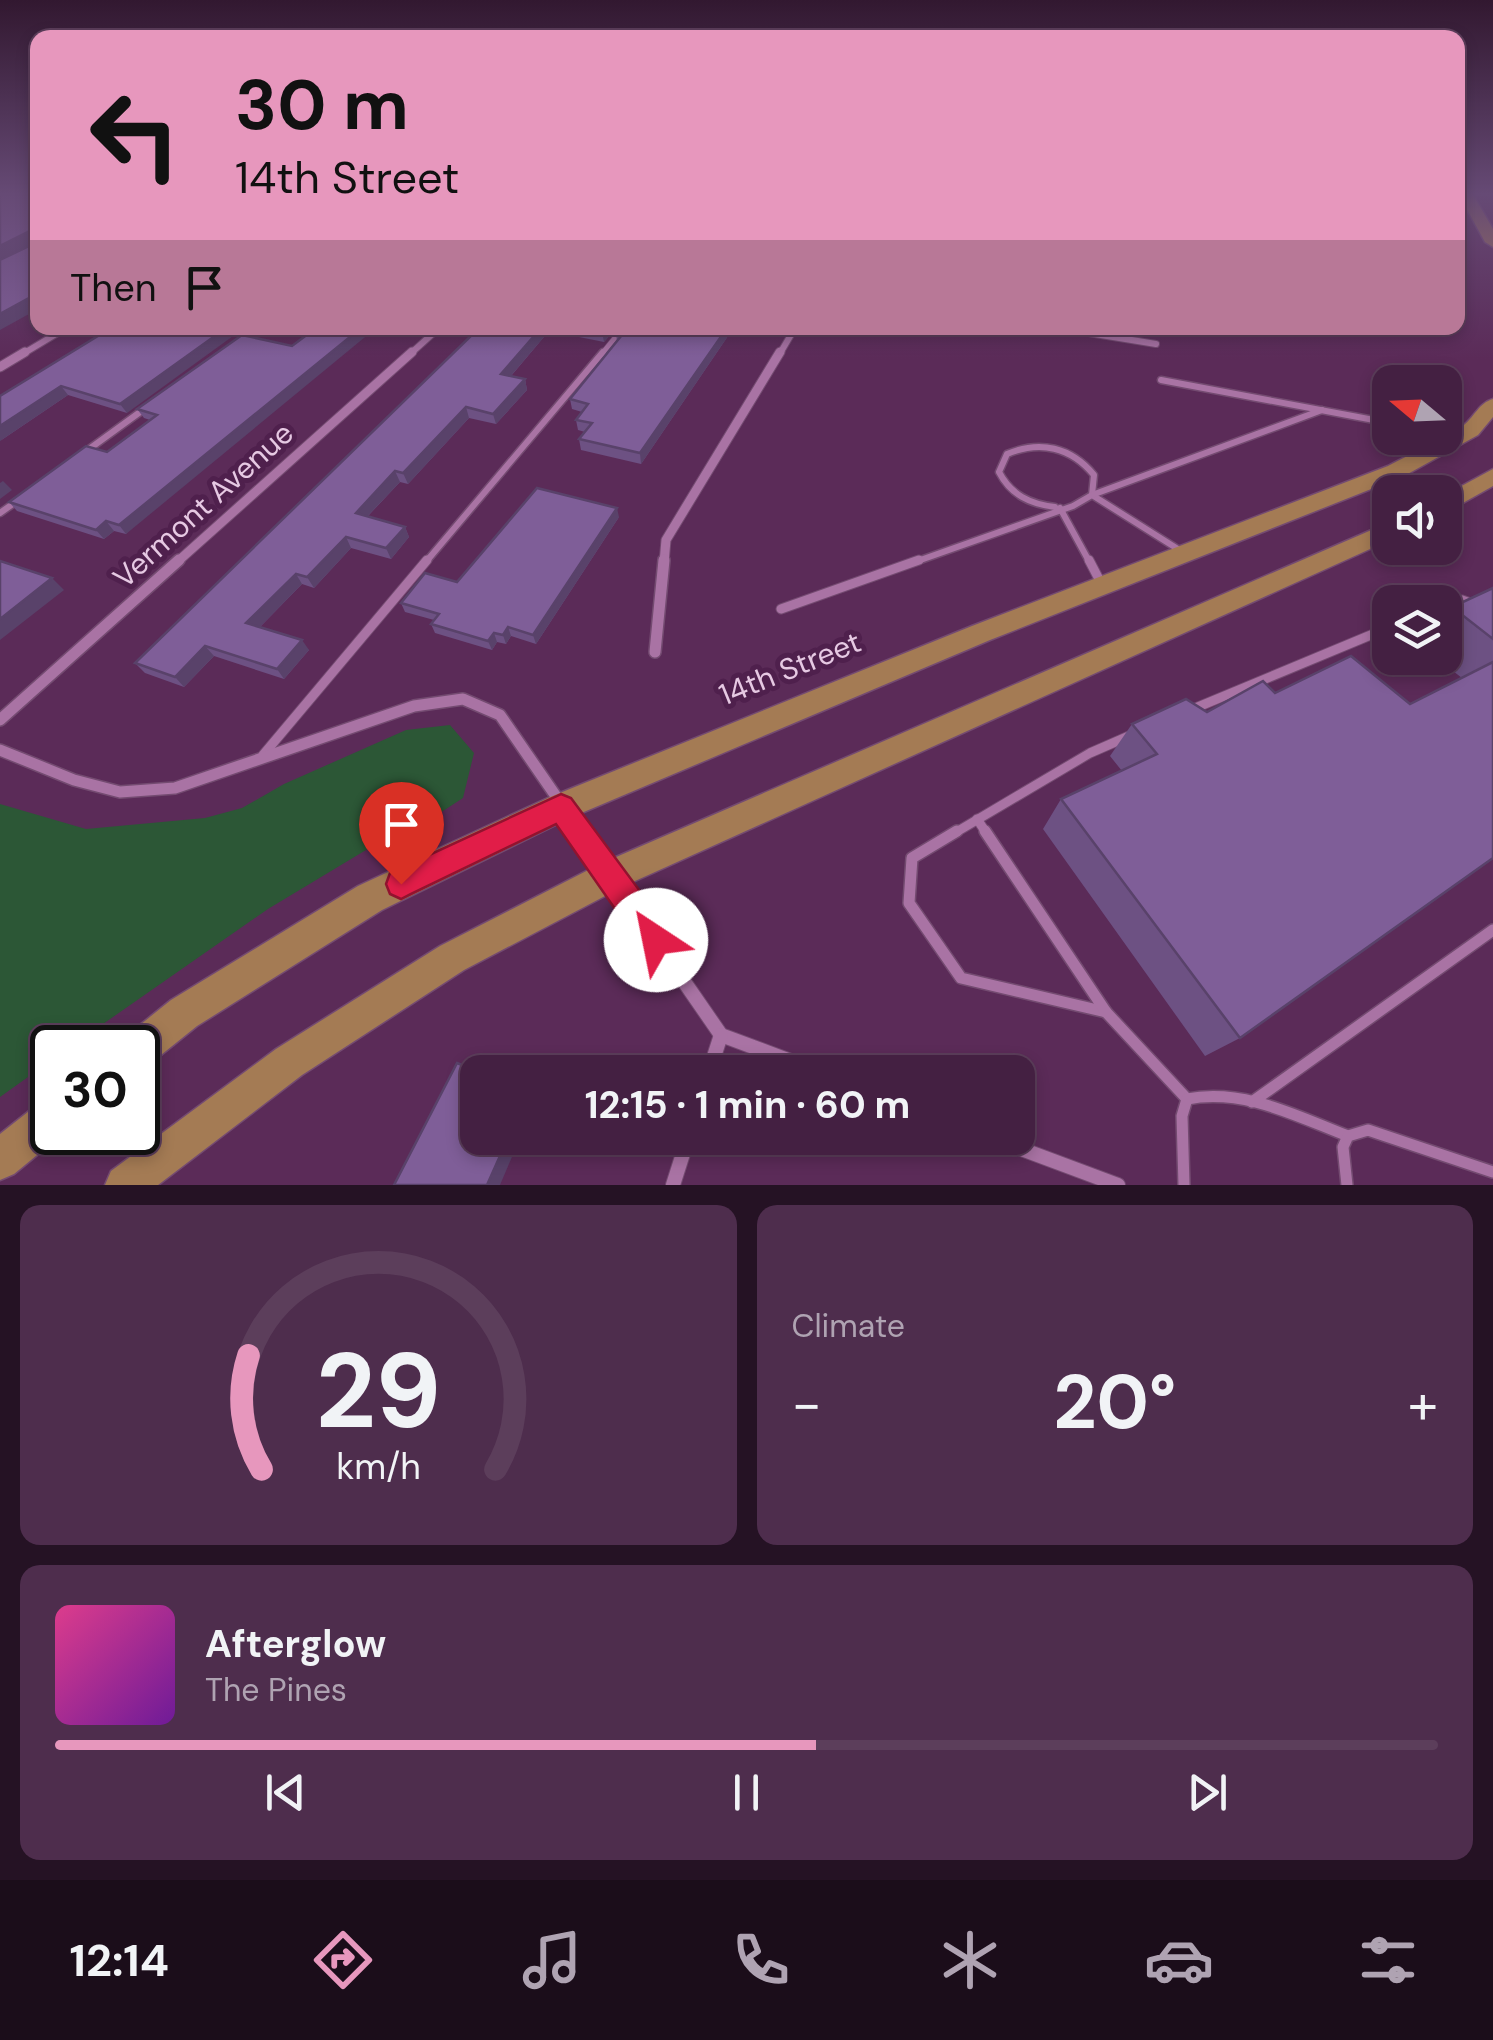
<!DOCTYPE html>
<html lang="en">
<head>
<meta charset="utf-8">
<style>
	:root { --surface:#442042; --page:#4e2d4d; --text:#f1f3f6; --muted:#afa3b2; --line:#5c3e5b; --accent:#e797bd }
	body { margin:0; font-family:"DM Sans",sans-serif; background:var(--page); color:var(--text); height:100vh; display:flex; flex-direction:column; font-size:38px; white-space:nowrap }
	* { box-sizing:border-box; margin:0 }
	p { font-size:32px; color:var(--muted) }
	.icon { flex:none; width:55px; height:55px; fill:none; stroke:currentColor; stroke-width:2; stroke-linecap:round; stroke-linejoin:round }
	.map { position:relative; height:1185px; overflow:hidden }
	.drawer { display:flex; flex-direction:column; gap:20px; padding:20px; background:#251224; flex:1 }
	.drawer>* { flex:none }
	.hud { position:absolute; left:30px; top:30px; width:1435px; height:305px; border-radius:20px; box-shadow:0 5px 15px #0003,0 0 0 2px var(--line); background:#e797bd; color:#111; overflow:hidden }
	.needle { width:65px; rotate:289deg }
	.tools { position:absolute; left:1372px; top:365px; display:grid; gap:20px }
	.tools a { display:grid; place-items:center; width:90px; height:90px; border-radius:20px; background:var(--surface); box-shadow:0 5px 15px #0003,0 0 0 2px var(--line); font-size:50px }
	.speed { position:absolute; left:30px; top:1025px; display:flex; gap:20px; font-size:50px; font-weight:700; text-align:center }
	.speed>* { display:grid; place-content:center; width:130px; height:130px; border-radius:50%; background:var(--surface); box-shadow:0 5px 15px #0003,0 0 0 2px var(--line); line-height:1 }
	.speed .limit { border:5px solid #111; border-radius:15px; background:#fff; color:#111 }
	.pin { position:absolute; display:grid; place-items:center; width:85px; height:85px; color:#fff; margin:-102px -42px; border-radius:50% 50% 50% 0; rotate:-45deg; box-shadow:0 0 10px #0007 }
	.pin .icon { rotate:45deg }
	.me { position:absolute; width:110px; margin:-55px; rotate:326deg; stroke-linejoin:round; filter:drop-shadow(0 0 8px #0008) }
	.turn { display:flex; align-items:center; gap:35px; height:210px; padding:0 40px; font-size:45px }
	.turn .icon { width:130px; height:130px; stroke-width:2.5 }
	.turn b { display:block; font-size:70px; line-height:85px }
	.then { display:flex; align-items:center; height:95px; padding:0 40px; background:#0003; gap:20px; font-size:38px }
	.big { font-size:75px; font-weight:700; line-height:1.1 }
	.drawer .tile { flex:1; display:flex; flex-direction:column; justify-content:center; gap:15px; min-width:0; padding:0 35px; border-radius:20px; background:var(--page) }
	.drawer .dial { align-items:center; gap:0 }
	.dial svg { height:260px; overflow:visible; fill:none; stroke:var(--line); stroke-width:7; stroke-linecap:round; text-anchor:middle }
	.dial text { fill:var(--text); stroke:none }
	.song { display:flex; align-items:center; gap:30px }
	.cover { width:120px; height:120px; border-radius:15px; background:linear-gradient(135deg,hsl(330 70% 55%),hsl(280 70% 35%)) }
	.played { height:10px; border-radius:5px; background:linear-gradient(90deg,var(--accent) 55%,var(--line) 55%) }
	.keys { display:flex; justify-content:space-around; direction:ltr }
	.heat { display:flex; justify-content:space-between; align-items:center; font-size:55px; direction:ltr }
	.drawer .tiles { flex:1; display:grid; gap:20px; grid-template-columns:1fr 1fr }
	.tile:last-child { grid-column:span 2 }
	.trip { position:absolute; left:460px; top:1055px; width:575px; height:100px; border-radius:20px; background:var(--surface); box-shadow:0 5px 15px #0003,0 0 0 2px var(--line); font-weight:700; line-height:100px; text-align:center }
	.tab-bar { display:flex; height:160px; justify-content:space-around; align-items:center; background:#1b0d1a; color:var(--muted) }
	.tab-bar .icon { width:70px; height:70px }
	.tab-bar .current { color:var(--accent) }
	.tab-bar b { font-size:45px; color:var(--text) }
	.map>svg:first-child { display:block }
	.green { fill:#2c5736 }
	.lines { fill:none; stroke-linecap:round; stroke-linejoin:round }
	.lane-far3-casing { stroke:#744b71; stroke-width:6 }
	.lane-far2-casing { stroke:#744b71; stroke-width:9 }
	.lane-far1-casing { stroke:#744b71; stroke-width:11 }
	.lane-casing { stroke:#744b71; stroke-width:14 }
	.street-far3-casing { stroke:#744b71; stroke-width:8 }
	.street-far2-casing { stroke:#744b71; stroke-width:11 }
	.street-far1-casing { stroke:#744b71; stroke-width:14 }
	.street-casing { stroke:#744b71; stroke-width:16 }
	.primary-casing { stroke:#744b71; stroke-width:3 }
	.lane-far3 { stroke:#a973a4; stroke-width:5 }
	.lane-far2 { stroke:#a973a4; stroke-width:6 }
	.lane-far1 { stroke:#a973a4; stroke-width:9 }
	.lane { stroke:#a973a4; stroke-width:11 }
	.street-far3 { stroke:#a973a4; stroke-width:6 }
	.street-far2 { stroke:#a973a4; stroke-width:9 }
	.street-far1 { stroke:#a973a4; stroke-width:11 }
	.street { stroke:#a973a4; stroke-width:14 }
	.primary { fill:#a47b54; fill-rule:evenodd }
	.wall { fill:#6d5183 }
	.shaded-wall { fill:#59426a }
	.building { fill:#7f5e98; stroke:#59426a; stroke-width:2.5 }
	.route { fill:#e11d48; stroke:#92132f; stroke-width:2.5 }
	.labels { text-anchor:middle; dominant-baseline:central; stroke-width:10; stroke-linejoin:round; paint-order:stroke }
	.street-label { font-size:30px; fill:#e6c9e3; stroke:#4f204d }
</style>
</head>
<body>
<div class="map">
<svg width="1493" height="1185" viewBox="0 0 1493 1185">
	<rect width="100%" height="100%" fill="#5b2b58"/>
	<polygon class="green" points="450,725 474,753 463,798 423,824 376,844 268,909 70,1047 52,1048 52,1060 0,1097 0,804 86,829 205,818 242,808 284,784 406,730"/>
	<g class="lines">
		<g class="lane-far3-casing">
			<g id="lane-far3">
				<polyline points="239,341 258,328"/>
				<polyline points="601,355 623,328"/>
			</g>
		</g>
		<g class="lane-far2-casing">
			<g id="lane-far2">
				<polyline points="1161,380 1390,423"/>
				<polyline points="1425,438 1443,445"/>
				<polyline points="85,452 147,407"/>
				<polyline points="1092,495 1181,551"/>
				<path d="M1055,507C1030,504 1011,495 999,472L1007,454C1040,440 1071,447 1094,475L1092,495"/>
				<polyline points="1060,508 1090,563"/>
				<polyline points="0,513 17,501"/>
				<polyline points="425,563 603,352"/>
				<polyline points="912,563 1073,506 1092,495 1322,410"/>
			</g>
		</g>
		<g class="lane-far1-casing">
			<g id="lane-far1">
				<polyline points="1089,560 1101,583"/>
				<polyline points="1445,605 1462,600 1470,603"/>
				<polyline points="781,609 919,560"/>
				<polyline points="1193,709 1390,627"/>
				<polyline points="263,755 427,560"/>
				<polyline points="977,819 987,834"/>
				<polyline points="953,834 1090,753 1129,736"/>
			</g>
		</g>
		<g class="lane-casing">
			<g id="lane">
				<polyline points="957,831 912,858 909,903 961,978 1106,1012"/>
				<polyline points="985,831 1106,1012 1187,1099"/>
				<polyline points="1252,1102 1493,930"/>
				<path d="M1184,1185L1182,1116L1187,1099C1244,1088 1296,1116 1348,1136"/>
				<polyline points="1347,1185 1343,1147 1348,1136 1368,1130 1493,1172"/>
			</g>
		</g>
		<g class="street-far3-casing">
			<g id="street-far3">
				<polyline points="1058,328 1156,344"/>
				<polyline points="21,355 66,328"/>
				<polyline points="409,355 439,328"/>
				<polyline points="779,355 795,328"/>
			</g>
		</g>
		<g class="street-far2-casing">
			<g id="street-far2">
				<polyline points="0,367 25,352"/>
				<polyline points="176,563 412,352"/>
				<polyline points="664,563 666,540 780,352"/>
			</g>
		</g>
		<g class="street-far1-casing">
			<g id="street-far1">
				<polyline points="655,652 664,560"/>
				<polyline points="0,720 179,560"/>
				<polyline points="0,750 74,780 120,792 175,788 414,706 463,699 500,715 582,834"/>
			</g>
		</g>
		<g class="street-casing">
			<g id="street">
				<polyline points="580,831 721,1035 820,1072"/>
				<polyline points="709,1072 721,1035"/>
				<polyline points="992,1138 1118,1185"/>
				<polyline points="673,1185 688,1138"/>
			</g>
		</g>
		<g class="primary-casing">
			<g id="primary">
				<polygon points="1458,193 1472,193 1493,229 1493,247 1485,242"/>
				<path d="M1493,399V417L1478,435L1404,476L990,640L572,817L382,910L197,1026L151,1063L138,1068V1048H120L125,1037L171,1000L358,886L550,797L972,626L1388,466C1413,452 1443,442 1464,425C1475,416 1479,403 1493,399Z"/>
				<polygon points="1493,469 1493,486 1445,513 1445,495"/>
				<polygon points="1390,522 1390,540 624,886 464,970 302,1075 158,1185 105,1185 111,1171 276,1049 440,946 600,864"/>
				<polygon points="52,1098 52,1132 65,1132 14,1174 0,1180 0,1134 38,1104"/>
			</g>
		</g>
		<use href="#lane-far3" class="lane-far3"/>
		<use href="#lane-far2" class="lane-far2"/>
		<use href="#lane-far1" class="lane-far1"/>
		<use href="#lane" class="lane"/>
		<use href="#street-far3" class="street-far3"/>
		<use href="#street-far2" class="street-far2"/>
		<use href="#street-far1" class="street-far1"/>
		<use href="#street" class="street"/>
		<use href="#primary" class="primary"/>
	</g>
	<g class="wall">
		<polygon points="111,328 127,413 68,395 0,441"/>
		<polygon points="479,328 616,328 604,342 549,331 511,376 525,379 527,390 496,424 469,418 408,484 400,482 368,516 405,527 409,537 391,559 351,548 314,588 302,584 260,627 309,650 284,679 214,656 184,687 145,673 135,663"/>
		<polygon points="620,328 728,328 728,336 641,464 581,450 579,439 585,432 578,430 576,420 582,412 572,409 570,399 617,341 616,334"/>
		<polygon points="292,346 126,534 114,531 104,539 17,511 9,502 107,452 150,420 144,418 137,409"/>
		<polygon points="619,517 536,644 511,636 506,644 497,642 492,650 435,633 431,624 434,620 405,612 401,603 457,582"/>
		<polygon points="1493,588 1493,858 1240,1038 1205,1056 1043,829 1061,799 1122,771 1110,756 1132,724 1207,712 1275,693 1410,704 1462,678 1436,658 1445,658 1445,614 1452,607"/>
	</g>
	<g class="shaded-wall">
		<polygon points="28,232 35,243 0,261 0,246"/>
		<polygon points="38,293 38,309 0,330 0,314"/>
		<polygon points="226,328 244,328 127,413 120,404"/>
		<polygon points="361,328 376,328 126,534 119,525"/>
		<polygon points="541,328 548,328 549,331 504,384 501,374"/>
		<polygon points="606,328 616,328 604,342 602,332"/>
		<polygon points="727,328 728,328 728,336 641,464 640,453"/>
		<polygon points="525,379 527,390 496,424 493,414"/>
		<polygon points="61,386 68,395 0,441 0,426"/>
		<polygon points="466,407 469,418 408,484 403,473"/>
		<polygon points="395,471 400,482 361,523 356,513"/>
		<polygon points="3,481 12,490 0,499 0,483"/>
		<polygon points="617,508 619,517 536,644 533,635"/>
		<polygon points="106,521 114,531 104,539 96,530"/>
		<polygon points="405,527 409,537 391,559 386,548"/>
		<polygon points="346,537 351,548 314,588 307,577"/>
		<polygon points="296,574 302,584 254,633 246,623"/>
		<polygon points="52,578 64,590 0,640 0,619"/>
		<polygon points="508,627 511,636 506,644 503,635"/>
		<polygon points="494,633 497,642 492,650 488,641"/>
		<polygon points="302,640 309,650 284,679 277,669"/>
		<polygon points="205,646 214,656 184,687 175,677"/>
		<polygon points="508,1138 520,1138 500,1185 487,1185"/>
	</g>
	<g class="building">
		<polygon points="0,193 38,193 38,293 0,314 0,260 33,244 37,236 28,232 0,246"/>
		<polygon points="111,328 226,328 120,404 61,386 0,426 0,396"/>
		<polygon points="316,328 361,328 119,525 106,521 96,530 9,502 86,446 107,452 157,415 137,409 242,335 292,346"/>
		<polygon points="479,328 541,328 501,374 525,379 493,414 466,407 403,473 395,471 356,513 405,527 386,548 346,537 307,577 296,574 246,623 302,640 277,669 205,646 175,677 135,663"/>
		<polygon points="580,328 606,328 602,332"/>
		<polygon points="620,328 727,328 640,453 579,439 592,423 576,420 588,404 570,399 622,335 616,334"/>
		<polygon points="537,488 617,508 533,635 508,627 503,635 494,633 488,641 431,624 439,614 401,603 425,573 457,582"/>
		<polygon points="0,561 52,578 0,619"/>
		<polygon points="1493,588 1493,639 1452,607"/>
		<polygon points="1351,656 1410,704 1493,662 1493,858 1240,1038 1061,799 1157,754 1132,724 1186,699 1207,712 1263,681 1275,693"/>
		<polygon points="457,1063 479,1072 478,1072 478,1138 508,1138 487,1185 394,1185"/>
	</g>
	<linearGradient id="sky" x2="0" y2="1"><stop stop-color="#321830"/><stop offset="0.54" stop-color="#664a75"/><stop offset="1" stop-color="#664a75" stop-opacity="0"/></linearGradient>
	<rect width="1493" height="359" fill="url(#sky)"/>
	<polygon class="route" points="561,794 571,798 668,929 672,940 668,952 656,956 645,952 556,824 411,894 401,899 390,894 386,884 390,873"/>
	<g class="labels">
		<g class="street-label">
			<text transform="translate(203 505) rotate(-42)">Vermont Avenue</text>
			<text transform="translate(790 668) rotate(-22)">14th Street</text>
		</g>
	</g>
</svg>
<div class="tools">
<a><svg class="needle" viewBox="-14 -14 28 28"><path d="M0-13l5 13h-10z" fill="#e53935"/><path d="M0 13l5-13h-10z" fill="#afa3b2"/></svg></a>
<a><svg class="icon" aria-label="sound" viewBox="0 0 24 24"><path d="M4 9h4l5-4v14l-5-4H4zM17 9q2 3 0 6"/></svg></a>
<a><svg class="icon" aria-label="layers" viewBox="0 0 24 24"><path d="M12 4l9 5-9 5-9-5zM3 14l9 5 9-5"/></svg></a>
</div>
<div class="speed"><div class="limit">30</div></div>
<div class="pin" style="left:401px;top:884px;background:#d93025"><svg class="icon" aria-label="arrive" viewBox="0 0 24 24"><path d="M6 21V4h12l-3 4 3 4H6"/></svg></div>
<svg class="me" style="left:656px;top:940px" viewBox="-20 -20 40 40"><circle r="19" fill="#fff"/><path d="M0-13L10 11 0 6-10 11z" fill="#e11d48"/></svg>
<div class="trip">12:15 · 1 min · 60 m</div>
<div class="hud">
<div class="turn"><svg class="icon" aria-label="left" viewBox="0 0 24 24"><path d="M17 20v-9H6M10 6l-5 5 5 5"/></svg><div><b>30 m</b>14th Street</div></div>
<div class="then">Then<svg class="icon" aria-label="arrive" viewBox="0 0 24 24"><path d="M6 21V4h12l-3 4 3 4H6"/></svg></div>
</div>
</div>
<section class="drawer">
<div class="tiles">
<div class="tile dial"><svg viewBox="0 0 100 80">
<path d="M14 69A42 42 0 1 1 86 69"/>
<path d="M14 69A42 42 0 0 1 10 34" stroke="#e797bd"/>
<text x="50" y="56" font-size="32" font-weight="700">29</text>
<text x="50" y="72" font-size="11">km/h</text>
</svg></div>
<div class="tile"><p>Climate</p>
<div class="heat"><a>−</a><b class="big">20°</b><a>+</a></div>
</div>
<div class="tile">
<div class="song"><i class="cover"></i><div><b>Afterglow</b><p>The Pines</p></div></div>
<div class="played"></div>
<div class="keys"><svg class="icon" aria-label="previous" viewBox="0 0 24 24"><path d="M18 5L8 12l10 7zM5 5v14"/></svg><svg class="icon" aria-label="pause" viewBox="0 0 24 24"><path d="M8 5v14M16 5v14"/></svg><svg class="icon" aria-label="next" viewBox="0 0 24 24"><path d="M6 5l10 7-10 7zM19 5v14"/></svg></div>
</div>
</div>
</section>
<nav class="tab-bar">
<b>12:14</b>
<svg class="icon current" aria-label="directions" viewBox="0 0 24 24"><path d="M12 3l9 9-9 9-9-9zM9 14v-3h6M13 9l2 2-2 2"/></svg>
<svg class="icon" aria-label="music" viewBox="0 0 24 24"><path d="M9 18V5l10-2v13"/><circle cx="6" cy="18" r="3"/><circle cx="16" cy="16" r="3"/></svg>
<svg class="icon" aria-label="phone" viewBox="0 0 24 24"><path d="M5 4h4l2 5-3 2q2 4 5 5l2-3 5 2v4C11 20 4 13 5 4z"/></svg>
<svg class="icon" aria-label="climate" viewBox="0 0 24 24"><path d="M12 3v18M4 7l16 10M4 17L20 7"/></svg>
<svg class="icon" aria-label="car" viewBox="0 0 24 24"><path d="M5 17H2v-5l4-1 3-4h7l3 4 3 1v5h-3M9 17h6M6 11h13"/><circle cx="7" cy="17" r="2"/><circle cx="17" cy="17" r="2"/></svg>
<svg class="icon" aria-label="filters" viewBox="0 0 24 24"><path d="M4 7h16M4 17h16"/><circle cx="9" cy="7" r="2"/><circle cx="15" cy="17" r="2"/></svg>
</nav>
</body>
</html>
